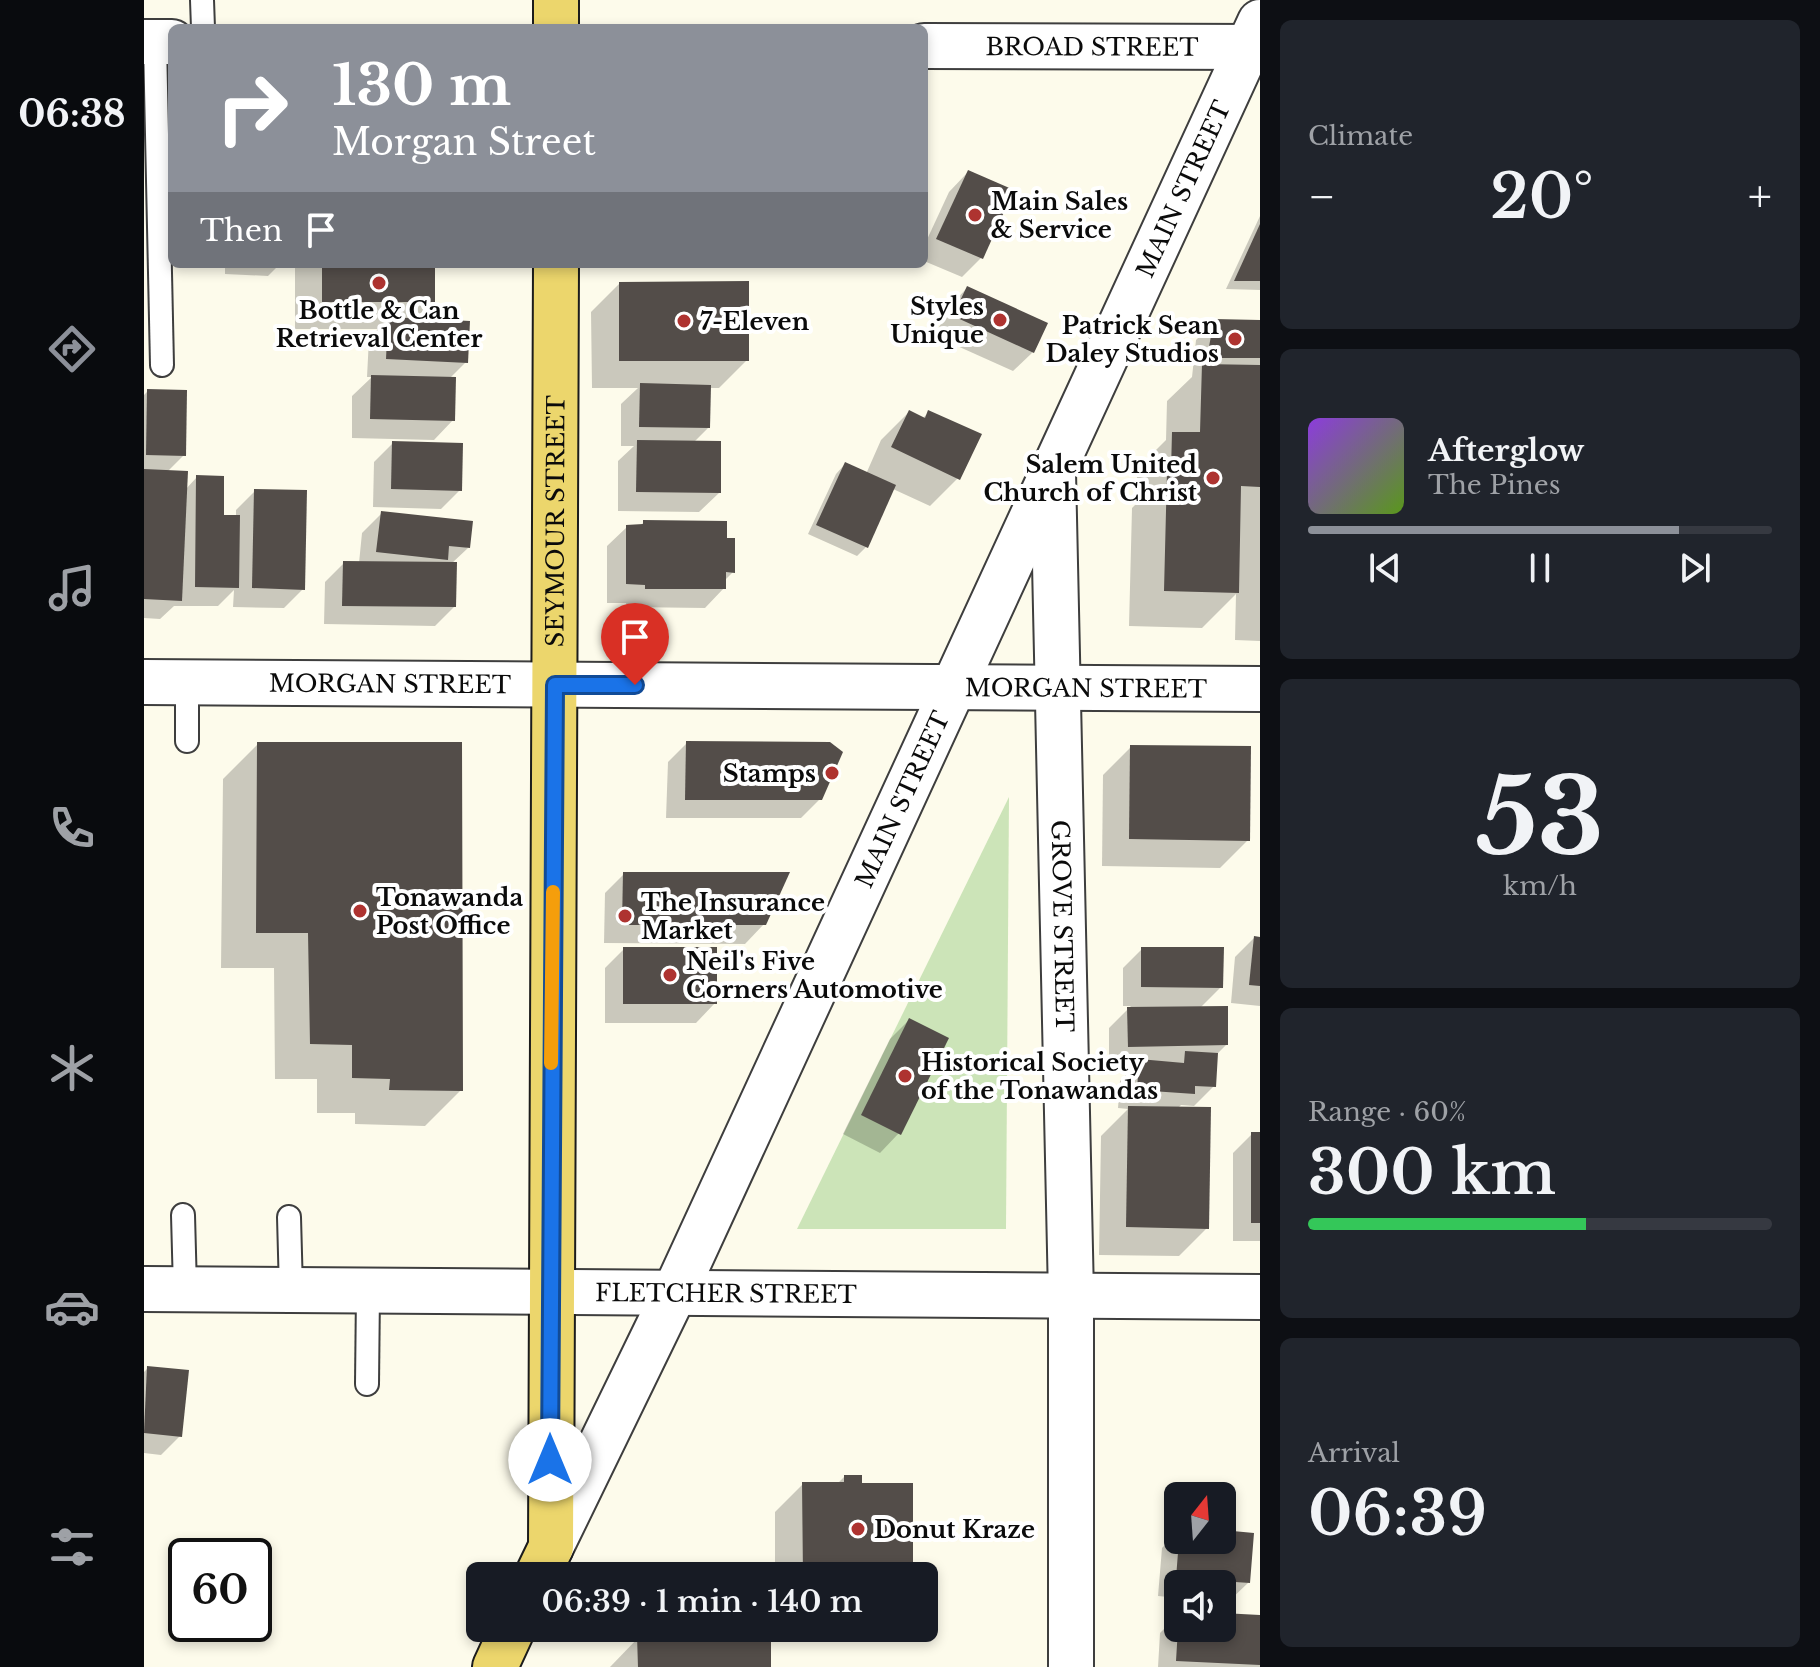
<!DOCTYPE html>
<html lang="en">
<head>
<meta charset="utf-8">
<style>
	:root { --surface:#171b24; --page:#20242c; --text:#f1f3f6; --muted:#9ea1a6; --line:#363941; --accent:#8c9099 }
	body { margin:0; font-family:"Libre Baskerville",serif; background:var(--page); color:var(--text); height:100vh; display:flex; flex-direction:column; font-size:30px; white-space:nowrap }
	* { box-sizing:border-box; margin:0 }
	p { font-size:26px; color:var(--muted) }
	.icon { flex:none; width:44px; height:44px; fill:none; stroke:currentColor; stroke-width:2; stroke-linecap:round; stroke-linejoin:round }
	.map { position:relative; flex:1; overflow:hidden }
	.side { display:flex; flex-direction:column; gap:20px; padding:20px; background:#0d0f14; width:560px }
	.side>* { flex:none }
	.hud { position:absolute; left:24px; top:24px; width:760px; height:244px; border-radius:12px; box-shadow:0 4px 12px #0003; background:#8c9099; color:#fff; overflow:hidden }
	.needle { width:52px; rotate:17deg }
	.controls { position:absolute; left:1020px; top:1482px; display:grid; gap:16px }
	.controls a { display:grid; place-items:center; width:72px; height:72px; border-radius:12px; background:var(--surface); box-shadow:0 4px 12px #0003; font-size:40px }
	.speed { position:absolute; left:24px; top:1538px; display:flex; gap:16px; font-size:40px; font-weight:700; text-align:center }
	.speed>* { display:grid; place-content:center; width:104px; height:104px; border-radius:50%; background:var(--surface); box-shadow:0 4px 12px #0003; line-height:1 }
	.speed .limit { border:4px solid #111; border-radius:12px; background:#fff; color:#111 }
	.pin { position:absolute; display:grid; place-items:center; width:68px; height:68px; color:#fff; margin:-82px -34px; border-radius:50% 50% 50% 0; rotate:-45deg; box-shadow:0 0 8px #0007 }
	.pin .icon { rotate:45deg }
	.me { position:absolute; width:88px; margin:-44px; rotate:0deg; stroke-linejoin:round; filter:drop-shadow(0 0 6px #0008) }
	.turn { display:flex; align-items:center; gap:28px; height:168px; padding:0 32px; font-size:36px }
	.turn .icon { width:104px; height:104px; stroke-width:2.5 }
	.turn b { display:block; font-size:56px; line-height:68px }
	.then { display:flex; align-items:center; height:76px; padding:0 32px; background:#0003; gap:16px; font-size:30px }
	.big { font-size:60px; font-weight:600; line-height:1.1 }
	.side .widget { flex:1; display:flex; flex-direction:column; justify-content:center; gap:12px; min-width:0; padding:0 28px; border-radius:12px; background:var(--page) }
	.side .dial { align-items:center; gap:0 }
	.dial b { font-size:104px; line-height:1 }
	.song { display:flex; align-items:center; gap:24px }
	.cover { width:96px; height:96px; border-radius:12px; background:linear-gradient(135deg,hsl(270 70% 55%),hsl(90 70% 35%)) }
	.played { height:8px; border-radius:4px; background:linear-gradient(90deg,var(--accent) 80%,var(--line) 80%) }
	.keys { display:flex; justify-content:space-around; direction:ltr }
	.heat { display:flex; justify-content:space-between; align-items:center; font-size:44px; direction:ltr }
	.charge { height:12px; border-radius:6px; background:linear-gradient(90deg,#34c759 60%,var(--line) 0) }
	.trip { position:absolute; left:322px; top:1562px; width:472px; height:80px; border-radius:12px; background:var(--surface); box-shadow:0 4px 12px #0003; font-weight:600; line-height:80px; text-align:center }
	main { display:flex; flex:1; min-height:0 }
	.tab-bar { display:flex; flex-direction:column; width:144px; justify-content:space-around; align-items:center; background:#090b0e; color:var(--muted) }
	.tab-bar .icon { width:56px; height:56px }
	.tab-bar .active { color:var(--accent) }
	.tab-bar b { font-size:36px; color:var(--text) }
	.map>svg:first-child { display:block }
	.green { fill:#cce4b8 }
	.shadow { fill:#0003 }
	.building { fill:#534d49 }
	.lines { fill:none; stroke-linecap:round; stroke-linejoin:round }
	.service-casing { stroke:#3e3e3e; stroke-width:26 }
	.minor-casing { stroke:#3e3e3e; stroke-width:48 }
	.tertiary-casing { stroke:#3e3e3e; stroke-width:48 }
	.primary-casing { stroke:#1c1c1c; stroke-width:48 }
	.service { stroke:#fff; stroke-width:22 }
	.minor { stroke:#fff; stroke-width:44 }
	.tertiary { stroke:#fff; stroke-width:44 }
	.primary { stroke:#ecd66c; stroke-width:44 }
	.route-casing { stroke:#114b97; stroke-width:20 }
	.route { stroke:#1a73e8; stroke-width:14 }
	.slow { stroke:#f59e0b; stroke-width:14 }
	.poi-dot { fill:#ae3330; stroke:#fff; stroke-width:3 }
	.labels { text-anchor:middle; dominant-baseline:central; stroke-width:8; stroke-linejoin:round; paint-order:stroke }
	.street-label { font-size:24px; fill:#0b0b0b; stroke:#fff }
	.poi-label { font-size:24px; font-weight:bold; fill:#0b0b0b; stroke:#fff; text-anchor:start }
</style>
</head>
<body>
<main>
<nav class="tab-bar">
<b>06:38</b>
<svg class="icon active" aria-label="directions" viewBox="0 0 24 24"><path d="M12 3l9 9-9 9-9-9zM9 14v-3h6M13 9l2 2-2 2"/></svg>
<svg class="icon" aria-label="music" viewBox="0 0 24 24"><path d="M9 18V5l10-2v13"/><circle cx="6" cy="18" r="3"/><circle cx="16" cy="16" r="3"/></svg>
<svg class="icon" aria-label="phone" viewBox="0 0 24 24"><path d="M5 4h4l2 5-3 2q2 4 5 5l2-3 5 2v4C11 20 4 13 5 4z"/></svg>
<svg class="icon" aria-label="climate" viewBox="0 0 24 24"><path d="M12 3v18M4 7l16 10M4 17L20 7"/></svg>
<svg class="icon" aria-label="car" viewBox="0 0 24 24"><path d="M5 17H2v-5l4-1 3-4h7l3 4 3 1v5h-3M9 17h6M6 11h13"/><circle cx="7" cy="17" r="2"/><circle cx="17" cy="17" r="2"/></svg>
<svg class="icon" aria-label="filters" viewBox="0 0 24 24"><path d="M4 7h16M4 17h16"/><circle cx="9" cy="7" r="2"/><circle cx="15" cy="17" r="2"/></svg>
</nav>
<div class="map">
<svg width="1116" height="1667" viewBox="0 0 1116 1667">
	<rect width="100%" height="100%" fill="#fdfbeb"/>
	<polygon class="green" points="865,797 862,1229 653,1229"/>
	<g class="shadow">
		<polygon points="824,172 867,191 837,258 818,277 780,261 780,246 805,192"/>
		<polygon points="1116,216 1116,290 1082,289"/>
		<polygon points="81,264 136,264 124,276 81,274"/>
		<polygon points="151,264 289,264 289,301 270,320 322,362 305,379 309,420 290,440 208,438 208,396 228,377 223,377 225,338 234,329 151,329"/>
		<polygon points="475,284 603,360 575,388 565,388 564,428 549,443 575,493 555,512 474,511 474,461 490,446 477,446 477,404 494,388 448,388 447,312"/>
		<polygon points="823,288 889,352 869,371 791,336 804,308"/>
		<polygon points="1071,321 1116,322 1116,641 1091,640 1092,594 1058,628 985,626 988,508 993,503 993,469 1022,440 1023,401 1048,377 1052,340"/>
		<polygon points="4,391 40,455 23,472 41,490 53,477 78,517 92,517 92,510 111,491 159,589 140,608 89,607 90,590 74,606 30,606 16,619 0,618 0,395"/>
		<polygon points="765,412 778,419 785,412 814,478 786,506 749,489 722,547 713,556 664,534 692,474 701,464 722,474 737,440"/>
		<polygon points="249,443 316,490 297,509 229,507 230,462"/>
		<polygon points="237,514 324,548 307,564 310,607 291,626 180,624 181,582 200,563 215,563 218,533"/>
		<polygon points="500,522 581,540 589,572 580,581 580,588 561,608 483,607 482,603 463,603 463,546 483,527 496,526"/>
		<polygon points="543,743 691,746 697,753 676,799 657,818 522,818 524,762"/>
		<polygon points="114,744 317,1090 281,1126 211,1124 211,1113 173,1113 173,1079 131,1079 130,968 77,968 79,779"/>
		<polygon points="987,747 1104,840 1076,868 958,866 959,775"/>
		<polygon points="480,874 620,924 601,944 460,943 461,893"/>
		<polygon points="1110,938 1116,939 1116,1006 1087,1003 1091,957"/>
		<polygon points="480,949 571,1003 552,1023 461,1023 461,968"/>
		<polygon points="998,949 1077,987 1056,1008 1082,1045 1072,1055 1070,1086 1050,1106 1037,1105 1033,1109 1063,1228 1035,1256 955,1255 957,1136 984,1109 974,1108 976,1081 992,1065 965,1065 965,1028 987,1006 979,1006 979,968"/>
		<polygon points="765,1020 755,1133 736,1153 699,1134 746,1039"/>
		<polygon points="1108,1134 1116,1134 1116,1241 1089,1241 1089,1153"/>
		<polygon points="4,1368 36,1436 17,1455 0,1453 0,1372"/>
		<polygon points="700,1477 767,1576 631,1576 631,1512 659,1484 693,1484"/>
		<polygon points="1034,1532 1034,1540 1078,1540 1078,1532 1104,1583 1084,1602 1078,1601 1078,1584 1034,1584 1034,1598 1014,1596 1018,1548"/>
		<polygon points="1034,1615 1034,1628 1078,1628 1078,1615 1116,1617 1116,1667 1014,1667 1016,1633"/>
		<polygon points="494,1638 625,1667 466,1667"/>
	</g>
	<g class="building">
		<polygon points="824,170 870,190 839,259 792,239"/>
		<polygon points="1116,224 1116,281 1090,281"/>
		<rect x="178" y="264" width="113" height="38"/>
		<polygon points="605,281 605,361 475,361 475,282"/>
		<polygon points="823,286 904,323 890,353 809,316"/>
		<polygon points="244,317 326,321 324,363 242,359"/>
		<polygon points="1070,319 1116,320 1116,358 1063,358"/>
		<polygon points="1058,364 1116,365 1116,487 1097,486 1095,593 1020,591 1023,471 1027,471 1028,432 1056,432"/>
		<polygon points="227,375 312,377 311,421 226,419"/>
		<polygon points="496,383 567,385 566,428 495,427"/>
		<polygon points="3,389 43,390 42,456 2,455"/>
		<polygon points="765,410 781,418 784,410 838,434 816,480 747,447"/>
		<polygon points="493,440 577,441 577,493 492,492"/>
		<polygon points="248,441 319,443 318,491 247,489"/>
		<polygon points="701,462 752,485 724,548 672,525"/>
		<polygon points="0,469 44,471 38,601 0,599"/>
		<polygon points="52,475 80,476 80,515 96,515 95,588 51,587"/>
		<polygon points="110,489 163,490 161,590 108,588"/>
		<polygon points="237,511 329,521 326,548 305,546 304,560 232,552"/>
		<polygon points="499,520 583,521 583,538 591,538 591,573 582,572 582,589 501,589 501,585 482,584 482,525 499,524"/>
		<polygon points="199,561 313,562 312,607 198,606"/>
		<polygon points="542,741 686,742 699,752 678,800 541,800"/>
		<polygon points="113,742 318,742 319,1091 245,1090 246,1079 208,1078 208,1045 166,1044 164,933 112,933"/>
		<polygon points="986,745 1107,746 1106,841 985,839"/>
		<polygon points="479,872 646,872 622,925 478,925"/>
		<polygon points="1110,936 1116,937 1116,986 1105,985"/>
		<rect x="479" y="947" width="94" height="57"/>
		<polygon points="997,947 1080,947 1079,988 997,987"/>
		<polygon points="1084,1006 1084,1045 984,1047 983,1007"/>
		<polygon points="765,1018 805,1038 757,1135 717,1115"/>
		<polygon points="1041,1051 1074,1053 1072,1087 1051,1086 1051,1094 993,1090 995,1059 1040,1063"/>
		<polygon points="984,1106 1067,1107 1065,1229 982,1227"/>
		<rect x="1107" y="1132" width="9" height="91"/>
		<polygon points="3,1366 45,1370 38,1437 0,1433"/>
		<polygon points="700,1475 718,1475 718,1483 769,1483 769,1576 659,1576 658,1482 700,1482"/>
		<polygon points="1078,1530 1110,1533 1106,1583 1032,1578 1035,1540 1078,1540"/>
		<polygon points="1078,1613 1116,1615 1116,1665 1032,1661 1034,1628 1078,1628"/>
		<polygon points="493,1636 627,1637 627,1667 494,1667"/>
	</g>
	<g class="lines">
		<g class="service-casing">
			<g id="service">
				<polyline points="58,0 59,28"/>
				<polyline points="11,42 18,365"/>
				<polyline points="43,682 43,741"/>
				<polyline points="39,1215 41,1289"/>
				<polyline points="145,1217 147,1290"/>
				<polyline points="223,1384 224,1292"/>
			</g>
		</g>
		<g class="minor-casing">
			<g id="minor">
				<polyline points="0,42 28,42"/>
				<path id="s1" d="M909,472L927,1296V1667"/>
				<path id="s2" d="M0,682L1116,689"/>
				<path id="s3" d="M0,1289L1116,1297"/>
			</g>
		</g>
		<g class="tertiary-casing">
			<g id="tertiary">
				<path id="s4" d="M780,46L1116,47"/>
				<path id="s5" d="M407,1547L531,1292L1116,22"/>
			</g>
		</g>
		<g class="primary-casing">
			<g id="primary">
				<polyline points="412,28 412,0"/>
				<path id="s6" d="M393,1576L407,1547L412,264"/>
				<polyline points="351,1667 369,1628"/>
			</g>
		</g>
		<use href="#service" class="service"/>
		<use href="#minor" class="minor"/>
		<use href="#tertiary" class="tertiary"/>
		<use href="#primary" class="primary"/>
	</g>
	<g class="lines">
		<g class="route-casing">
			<polyline id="route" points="406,1460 411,685 491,685"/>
		</g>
		<use href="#route" class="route"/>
		<polyline class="slow" points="407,1063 409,892"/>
	</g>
	<g class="poi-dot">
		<circle cx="831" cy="215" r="8"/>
		<circle cx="235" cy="283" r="8"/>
		<circle cx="856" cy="320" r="8"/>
		<circle cx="540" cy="321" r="8"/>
		<circle cx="1091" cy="339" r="8"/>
		<circle cx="1069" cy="478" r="8"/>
		<circle cx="688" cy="773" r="8"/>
		<circle cx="216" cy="911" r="8"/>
		<circle cx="481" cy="916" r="8"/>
		<circle cx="526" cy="975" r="8"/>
		<circle cx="761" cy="1076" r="8"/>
		<circle cx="714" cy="1529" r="8"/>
	</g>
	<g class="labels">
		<g class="street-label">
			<text stroke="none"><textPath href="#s4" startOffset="168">BROAD STREET</textPath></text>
			<text stroke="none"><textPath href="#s5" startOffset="1498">MAIN STREET</textPath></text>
			<text stroke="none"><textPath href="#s6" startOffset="1058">SEYMOUR STREET</textPath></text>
			<text stroke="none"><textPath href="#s2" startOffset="246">MORGAN STREET</textPath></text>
			<text stroke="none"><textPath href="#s2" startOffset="942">MORGAN STREET</textPath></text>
			<text stroke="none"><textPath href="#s5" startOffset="826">MAIN STREET</textPath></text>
			<text stroke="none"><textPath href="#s1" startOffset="454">GROVE STREET</textPath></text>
			<text stroke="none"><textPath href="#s3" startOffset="582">FLETCHER STREET</textPath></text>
		</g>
		<g class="poi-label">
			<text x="847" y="201">Main Sales<tspan x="847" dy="28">&amp; Service</tspan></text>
			<text x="840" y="306" text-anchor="end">Styles<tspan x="840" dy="28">Unique</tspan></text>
			<text x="235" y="310" text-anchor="middle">Bottle &amp; Can<tspan x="235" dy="28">Retrieval Center</tspan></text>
			<text x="556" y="321">7-Eleven</text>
			<text x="1075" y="325" text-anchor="end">Patrick Sean<tspan x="1075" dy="28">Daley Studios</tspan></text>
			<text x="1053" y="464" text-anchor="end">Salem United<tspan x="1053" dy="28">Church of Christ</tspan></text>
			<text x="672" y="773" text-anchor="end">Stamps</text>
			<text x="232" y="897">Tonawanda<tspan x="232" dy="28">Post Office</tspan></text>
			<text x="497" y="902">The Insurance<tspan x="497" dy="28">Market</tspan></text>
			<text x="542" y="961">Neil's Five<tspan x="542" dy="28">Corners Automotive</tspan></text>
			<text x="777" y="1062">Historical Society<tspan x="777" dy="28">of the Tonawandas</tspan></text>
			<text x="730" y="1529">Donut Kraze</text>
		</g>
	</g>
</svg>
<div class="controls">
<a><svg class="needle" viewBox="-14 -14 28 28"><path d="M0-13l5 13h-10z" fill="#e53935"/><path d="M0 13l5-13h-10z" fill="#9ea1a6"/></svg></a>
<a><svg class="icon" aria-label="sound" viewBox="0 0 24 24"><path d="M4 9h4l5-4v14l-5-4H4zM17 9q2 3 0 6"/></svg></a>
</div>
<div class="speed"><div class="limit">60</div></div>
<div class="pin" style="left:491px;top:685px;background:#d93025"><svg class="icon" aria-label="arrive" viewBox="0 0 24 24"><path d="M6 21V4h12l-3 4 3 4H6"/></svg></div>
<svg class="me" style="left:406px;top:1460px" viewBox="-20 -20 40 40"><circle r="19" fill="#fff"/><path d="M0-13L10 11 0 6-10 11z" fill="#1a73e8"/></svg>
<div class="trip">06:39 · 1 min · 140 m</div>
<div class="hud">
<div class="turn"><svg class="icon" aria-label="right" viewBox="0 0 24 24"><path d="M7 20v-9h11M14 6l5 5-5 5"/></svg><div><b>130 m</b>Morgan Street</div></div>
<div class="then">Then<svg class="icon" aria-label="arrive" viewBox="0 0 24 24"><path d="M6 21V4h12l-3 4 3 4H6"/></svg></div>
</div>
</div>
<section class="side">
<div class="widget"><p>Climate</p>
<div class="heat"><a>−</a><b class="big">20°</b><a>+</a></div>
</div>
<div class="widget">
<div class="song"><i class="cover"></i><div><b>Afterglow</b><p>The Pines</p></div></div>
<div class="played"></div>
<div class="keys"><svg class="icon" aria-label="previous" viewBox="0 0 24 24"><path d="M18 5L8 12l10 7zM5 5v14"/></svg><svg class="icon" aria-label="pause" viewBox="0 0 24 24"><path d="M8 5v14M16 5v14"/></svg><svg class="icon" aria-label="next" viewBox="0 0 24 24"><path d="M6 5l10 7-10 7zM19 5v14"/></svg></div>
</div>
<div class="widget dial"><b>53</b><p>km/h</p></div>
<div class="widget"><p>Range · 60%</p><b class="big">300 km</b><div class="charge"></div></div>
<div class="widget"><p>Arrival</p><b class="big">06:39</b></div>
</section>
</main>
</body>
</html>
